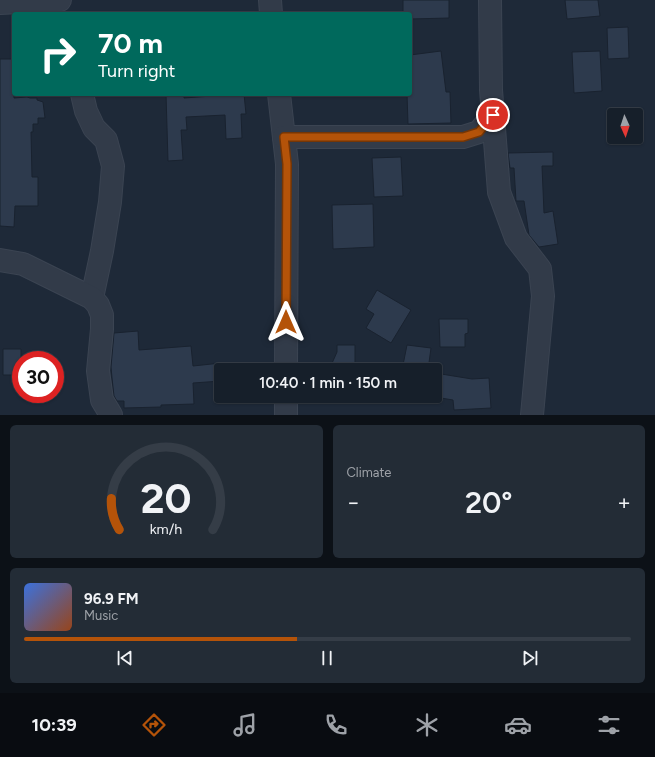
<!DOCTYPE html>
<html lang="en">
<head>
<meta charset="utf-8">
<style>
	:root { --surface:#161f2a; --page:#232c36; --text:#f1f3f6; --muted:#9ea2a8; --line:#353d47; --accent:#b45309 }
	body { margin:0; font-family:Figtree,sans-serif; background:var(--page); color:var(--text); height:100vh; display:flex; flex-direction:column; font-size:15px; white-space:nowrap }
	* { box-sizing:border-box; margin:0 }
	p { font-size:13px; color:var(--muted) }
	.icon { flex:none; width:22px; height:22px; fill:none; stroke:currentColor; stroke-width:2; stroke-linecap:round; stroke-linejoin:round }
	.map { position:relative; height:415px; overflow:hidden }
	.side { display:flex; flex-direction:column; gap:10px; padding:10px; background:#0c1117; flex:1 }
	.side>* { flex:none }
	.banner { position:absolute; left:12px; top:12px; width:400px; height:84px; border-radius:4px; box-shadow:0 1px 3px #0004,0 0 0 1px var(--line); background:#00695c; color:#fff; overflow:hidden }
	.needle { width:26px; rotate:177deg }
	.buttons { position:absolute; left:607px; top:108px; display:grid; gap:8px }
	.buttons a { display:grid; place-items:center; width:36px; height:36px; border-radius:4px; background:var(--surface); box-shadow:0 1px 3px #0004,0 0 0 1px var(--line); font-size:20px }
	.speed { position:absolute; left:12px; top:351px; display:flex; gap:8px; font-size:20px; font-weight:700; text-align:center }
	.speed>* { display:grid; place-content:center; width:52px; height:52px; border-radius:50%; background:var(--surface); box-shadow:0 1px 3px #0004,0 0 0 1px var(--line); line-height:1 }
	.speed .limit { border:6px solid #d22; background:#fff; color:#111 }
	.pin { position:absolute; display:grid; place-items:center; width:34px; height:34px; color:#fff; margin:-17px; border:2px solid #fff; border-radius:50%; box-shadow:0 1px 4px #0007 }
	.me { position:absolute; width:44px; margin:-22px; rotate:0deg; stroke-linejoin:round; filter:drop-shadow(0 0 3px #0008) }
	.turn { display:flex; align-items:center; gap:14px; height:84px; padding:0 20px; font-size:18px }
	.turn .icon { width:52px; height:52px; stroke-width:2.5 }
	.turn b { display:block; font-size:28px; line-height:34px }
	.big { font-size:30px; font-weight:600; line-height:1.1 }
	.side .card { flex:1; display:flex; flex-direction:column; justify-content:center; gap:6px; min-width:0; padding:0 14px; border-radius:6px; background:var(--page) }
	.side .dial { align-items:center; gap:0 }
	.dial svg { height:104px; overflow:visible; fill:none; stroke:var(--line); stroke-width:7; stroke-linecap:round; text-anchor:middle }
	.dial text { fill:var(--text); stroke:none }
	.song { display:flex; align-items:center; gap:12px }
	.cover { width:48px; height:48px; border-radius:6px; background:linear-gradient(135deg,hsl(220 70% 55%),hsl(20 70% 35%)) }
	.played { height:4px; border-radius:2px; background:linear-gradient(90deg,var(--accent) 45%,var(--line) 45%) }
	.keys { display:flex; justify-content:space-around; direction:ltr }
	.heat { display:flex; justify-content:space-between; align-items:center; font-size:22px; direction:ltr }
	.side .tiles { flex:1; display:grid; gap:10px; grid-template-columns:1fr 1fr }
	.card:last-child { grid-column:span 2 }
	.trip { position:absolute; left:214px; top:363px; width:228px; height:40px; border-radius:4px; background:var(--surface); box-shadow:0 1px 3px #0004,0 0 0 1px var(--line); font-weight:600; line-height:40px; text-align:center }
	.tab-bar { display:flex; height:64px; justify-content:space-around; align-items:center; background:#090c11; color:var(--muted) }
	.tab-bar .icon { width:28px; height:28px }
	.tab-bar .active { color:var(--accent) }
	.tab-bar b { font-size:18px; color:var(--text) }
	.map>svg:first-child { display:block }
	.building { fill:#2d3a4d; stroke:#19222f }
	.lines { fill:none; stroke-linecap:round; stroke-linejoin:round }
	.minor-casing { stroke:#3b4452; stroke-width:24 }
	.minor { stroke:#323b49; stroke-width:22 }
	.route-casing { stroke:#753606; stroke-width:10 }
	.route { stroke:#b45309; stroke-width:7 }
</style>
</head>
<body>
<div class="map">
<svg width="655" height="415" viewBox="0 0 655 415">
	<rect width="100%" height="100%" fill="#1e2938"/>
	<g class="building">
		<polygon points="403,0 449,0 449,18 410,19 410,14 403,14"/>
		<polygon points="565,0 598,0 600,16 567,19"/>
		<polygon points="628,27 629,58 608,59 607,28"/>
		<polygon points="441,51 446,92 450,92 451,123 408,124 407,94 410,94 410,55"/>
		<polygon points="600,51 602,91 574,93 572,52"/>
		<polygon points="0,59 14,59 14,98 27,97 30,98 37,98 37,100 43,102 45,118 38,118 38,124 33,124 33,132 31,132 32,177 38,177 38,206 15,206 14,227 0,226"/>
		<polygon points="166,94 184,94 184,98 226,95 226,94 244,94 246,114 241,114 242,138 226,139 225,115 186,117 187,130 181,130 183,160 168,161"/>
		<polygon points="553,152 553,166 542,166 544,213 553,211 558,244 539,247 529,235 524,201 516,201 514,168 510,168 508,153"/>
		<polygon points="401,157 403,196 374,197 372,158"/>
		<polygon points="373,204 374,247 333,249 332,205"/>
		<polygon points="377,290 411,310 391,343 366,328 374,314 366,309"/>
		<polygon points="439,319 468,319 468,333 465,334 465,347 440,347"/>
		<polygon points="138,331 139,350 191,346 193,366 221,363 221,381 193,383 194,404 161,405 161,407 124,408 124,401 117,401 114,396 112,378 111,367 114,333"/>
		<polygon points="337,345 355,345 355,370 329,370 337,352"/>
		<polygon points="407,345 431,348 428,370 402,370"/>
		<polygon points="3,349 21,349 21,366 17,366 17,375 3,375"/>
		<polygon points="435,373 472,379 489,378 491,408 454,410 453,400 435,397"/>
	</g>
	<g class="lines">
		<g class="minor-casing">
			<g id="minor">
				<polyline points="270,0 271,14"/>
				<polyline points="490,0 491,90 499,192 516,238 540,269 543,296 532,415"/>
				<polyline points="0,3 60,0"/>
				<polyline points="82,94 86,111 94,128 106,140 113,166 110,202 102,251 92,298"/>
				<polyline points="279,94 287,164 286,370"/>
				<polyline points="284,137 463,137 479,132 493,115"/>
				<polyline points="0,260 23,264 92,298 98,305 102,315 102,329 98,371 102,400 111,415"/>
				<polyline points="286,415 286,396"/>
			</g>
		</g>
		<use href="#minor" class="minor"/>
	</g>
	<g class="lines">
		<g class="route-casing">
			<polyline id="route" points="286,322 287,164 284,137 463,137 479,132 493,115"/>
		</g>
		<use href="#route" class="route"/>
	</g>
</svg>
<div class="buttons">
<a><svg class="needle" viewBox="-14 -14 28 28"><path d="M0-13l5 13h-10z" fill="#e53935"/><path d="M0 13l5-13h-10z" fill="#9ea2a8"/></svg></a>
</div>
<div class="speed"><div class="limit">30</div></div>
<div class="pin" style="left:493px;top:115px;background:#d93025"><svg class="icon" aria-label="arrive" viewBox="0 0 24 24"><path d="M6 21V4h12l-3 4 3 4H6"/></svg></div>
<svg class="me" style="left:286px;top:322px" viewBox="-20 -20 40 40"><path d="M0-17L14 15 0 8-14 15z" fill="#b45309" stroke="#fff" stroke-width="4"/></svg>
<div class="trip">10:40 · 1 min · 150 m</div>
<div class="banner">
<div class="turn"><svg class="icon" aria-label="right" viewBox="0 0 24 24"><path d="M7 20v-9h11M14 6l5 5-5 5"/></svg><div><b>70 m</b>Turn right</div></div>
</div>
</div>
<section class="side">
<div class="tiles">
<div class="card dial"><svg viewBox="0 0 100 80">
<path d="M14 69A42 42 0 1 1 86 69"/>
<path d="M14 69A42 42 0 0 1 8 45" stroke="#b45309"/>
<text x="50" y="56" font-size="32" font-weight="700">20</text>
<text x="50" y="72" font-size="11">km/h</text>
</svg></div>
<div class="card"><p>Climate</p>
<div class="heat"><a>−</a><b class="big">20°</b><a>+</a></div>
</div>
<div class="card">
<div class="song"><i class="cover"></i><div><b>96.9 FM</b><p>Music</p></div></div>
<div class="played"></div>
<div class="keys"><svg class="icon" aria-label="previous" viewBox="0 0 24 24"><path d="M18 5L8 12l10 7zM5 5v14"/></svg><svg class="icon" aria-label="pause" viewBox="0 0 24 24"><path d="M8 5v14M16 5v14"/></svg><svg class="icon" aria-label="next" viewBox="0 0 24 24"><path d="M6 5l10 7-10 7zM19 5v14"/></svg></div>
</div>
</div>
</section>
<nav class="tab-bar">
<b>10:39</b>
<svg class="icon active" aria-label="directions" viewBox="0 0 24 24"><path d="M12 3l9 9-9 9-9-9zM9 14v-3h6M13 9l2 2-2 2"/></svg>
<svg class="icon" aria-label="music" viewBox="0 0 24 24"><path d="M9 18V5l10-2v13"/><circle cx="6" cy="18" r="3"/><circle cx="16" cy="16" r="3"/></svg>
<svg class="icon" aria-label="phone" viewBox="0 0 24 24"><path d="M5 4h4l2 5-3 2q2 4 5 5l2-3 5 2v4C11 20 4 13 5 4z"/></svg>
<svg class="icon" aria-label="climate" viewBox="0 0 24 24"><path d="M12 3v18M4 7l16 10M4 17L20 7"/></svg>
<svg class="icon" aria-label="car" viewBox="0 0 24 24"><path d="M5 17H2v-5l4-1 3-4h7l3 4 3 1v5h-3M9 17h6M6 11h13"/><circle cx="7" cy="17" r="2"/><circle cx="17" cy="17" r="2"/></svg>
<svg class="icon" aria-label="filters" viewBox="0 0 24 24"><path d="M4 7h16M4 17h16"/><circle cx="9" cy="7" r="2"/><circle cx="15" cy="17" r="2"/></svg>
</nav>
</body>
</html>
